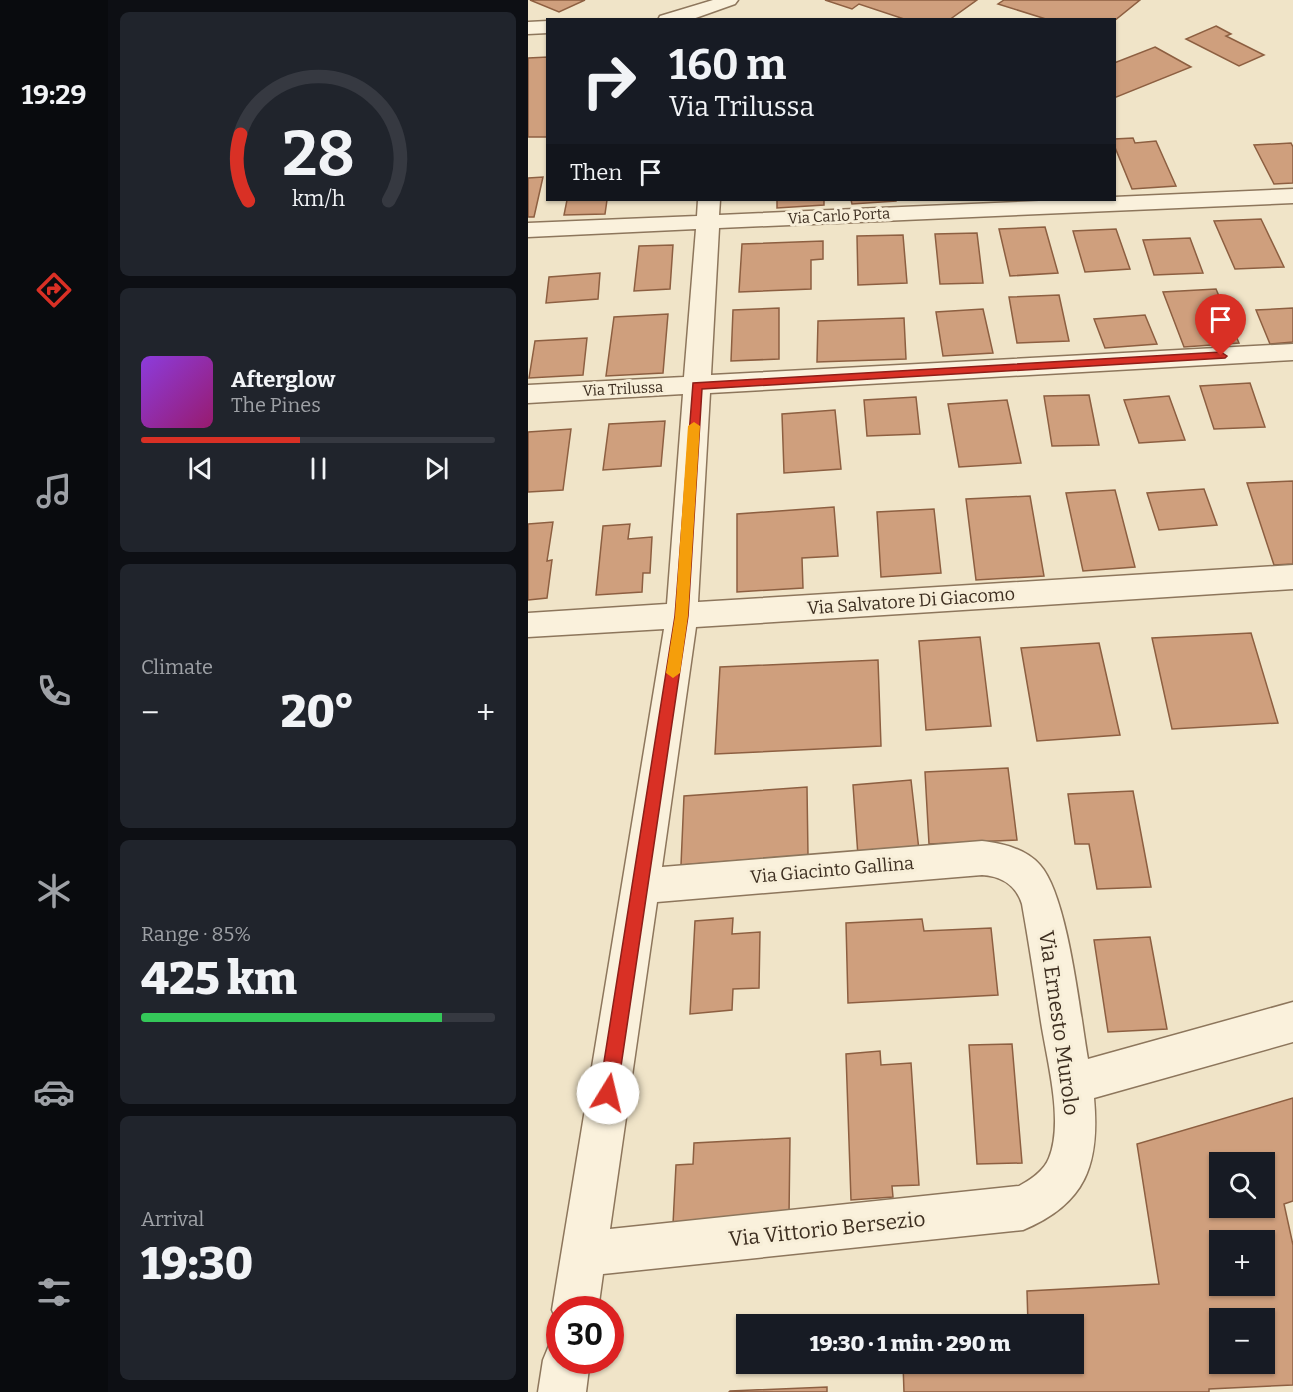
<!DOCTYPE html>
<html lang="en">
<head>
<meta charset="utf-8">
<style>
	:root { --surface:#171b24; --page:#20242c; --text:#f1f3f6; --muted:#9ea1a6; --line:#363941; --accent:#d93025 }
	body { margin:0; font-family:Bitter,serif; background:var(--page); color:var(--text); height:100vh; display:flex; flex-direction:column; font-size:22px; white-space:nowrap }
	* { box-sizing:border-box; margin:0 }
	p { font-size:20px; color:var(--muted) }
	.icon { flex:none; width:33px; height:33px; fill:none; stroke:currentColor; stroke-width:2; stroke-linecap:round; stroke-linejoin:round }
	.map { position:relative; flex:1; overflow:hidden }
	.details { display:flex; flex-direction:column; gap:12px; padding:12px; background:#0d0f14; width:420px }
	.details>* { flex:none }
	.banner { position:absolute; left:18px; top:18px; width:570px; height:183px; border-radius:0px; box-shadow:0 2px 4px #0004; background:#171b24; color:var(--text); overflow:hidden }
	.controls { position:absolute; left:681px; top:1152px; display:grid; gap:12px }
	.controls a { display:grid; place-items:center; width:66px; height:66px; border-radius:0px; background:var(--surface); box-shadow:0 2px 4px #0004; font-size:30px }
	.speed { position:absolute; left:18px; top:1296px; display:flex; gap:12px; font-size:30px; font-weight:700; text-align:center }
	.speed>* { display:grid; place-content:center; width:78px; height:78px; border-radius:50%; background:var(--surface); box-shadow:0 2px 4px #0004; line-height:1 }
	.speed .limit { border:9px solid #d22; background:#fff; color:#111 }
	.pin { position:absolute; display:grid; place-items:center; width:51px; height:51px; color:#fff; margin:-62px -26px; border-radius:50% 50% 50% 0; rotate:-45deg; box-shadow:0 0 6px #0007 }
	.pin .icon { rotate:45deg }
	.me { position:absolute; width:66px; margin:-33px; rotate:9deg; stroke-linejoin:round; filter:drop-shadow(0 0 4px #0008) }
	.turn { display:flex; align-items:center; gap:21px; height:126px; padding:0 24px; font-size:27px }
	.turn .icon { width:78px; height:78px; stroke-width:2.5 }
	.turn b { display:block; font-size:42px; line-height:51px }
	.then { display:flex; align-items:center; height:57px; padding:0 24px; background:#0003; gap:12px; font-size:22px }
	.big { font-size:45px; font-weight:800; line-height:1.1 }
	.details .card { flex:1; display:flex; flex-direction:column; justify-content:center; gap:9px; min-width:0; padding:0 21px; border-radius:9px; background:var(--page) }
	.details .dial { align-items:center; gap:0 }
	.dial svg { height:156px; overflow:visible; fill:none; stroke:var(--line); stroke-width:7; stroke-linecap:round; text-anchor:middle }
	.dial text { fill:var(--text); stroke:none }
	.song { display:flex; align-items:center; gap:18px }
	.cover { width:72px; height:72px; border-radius:9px; background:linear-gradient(135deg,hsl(270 70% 55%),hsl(320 70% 35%)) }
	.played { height:6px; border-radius:3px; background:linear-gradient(90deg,var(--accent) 45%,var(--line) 45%) }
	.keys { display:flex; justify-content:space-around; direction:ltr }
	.heat { display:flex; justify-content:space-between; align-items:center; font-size:33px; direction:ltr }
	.charge { height:9px; border-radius:4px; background:linear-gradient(90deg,#34c759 85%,var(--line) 0) }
	.trip { position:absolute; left:208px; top:1314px; width:348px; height:60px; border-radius:0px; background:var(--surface); box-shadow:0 2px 4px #0004; font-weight:800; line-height:60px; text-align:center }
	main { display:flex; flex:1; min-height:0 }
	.menu { display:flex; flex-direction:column; width:108px; justify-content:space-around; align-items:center; background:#090b0e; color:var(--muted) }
	.menu .icon { width:42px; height:42px }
	.menu .current { color:var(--accent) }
	.menu b { font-size:27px; color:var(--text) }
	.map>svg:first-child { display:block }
	.building { fill:#cf9f7d; stroke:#8d5f41; stroke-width:1.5; fill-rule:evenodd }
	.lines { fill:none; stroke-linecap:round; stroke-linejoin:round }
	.street-casing { stroke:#8d765c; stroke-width:3 }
	.street { fill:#faf1dc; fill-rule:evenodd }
	.route { fill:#d93025; stroke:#8d1f18; stroke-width:1.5 }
	.slow { fill:#f59e0b }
	.labels { text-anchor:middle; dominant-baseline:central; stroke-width:6; stroke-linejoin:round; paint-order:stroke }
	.far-street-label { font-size:15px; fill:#3d2e20; stroke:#f7eed8 }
	.street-label { font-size:18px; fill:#3d2e20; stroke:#f7eed8 }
	.near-street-label { font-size:21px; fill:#3d2e20; stroke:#f7eed8 }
</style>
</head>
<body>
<main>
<nav class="menu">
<b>19:29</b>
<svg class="icon current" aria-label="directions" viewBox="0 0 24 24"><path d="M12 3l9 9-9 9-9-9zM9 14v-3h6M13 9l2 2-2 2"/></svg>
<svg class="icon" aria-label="music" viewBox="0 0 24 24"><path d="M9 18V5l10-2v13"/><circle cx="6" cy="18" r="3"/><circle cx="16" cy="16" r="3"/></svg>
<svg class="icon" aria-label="phone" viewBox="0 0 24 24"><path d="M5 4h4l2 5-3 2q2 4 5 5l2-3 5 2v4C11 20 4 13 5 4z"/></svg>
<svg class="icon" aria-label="climate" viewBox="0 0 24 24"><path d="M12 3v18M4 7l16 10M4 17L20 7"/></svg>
<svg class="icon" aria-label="car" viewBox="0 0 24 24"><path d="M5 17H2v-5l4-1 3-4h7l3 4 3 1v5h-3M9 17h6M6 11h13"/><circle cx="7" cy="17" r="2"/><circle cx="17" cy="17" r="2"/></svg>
<svg class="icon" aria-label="filters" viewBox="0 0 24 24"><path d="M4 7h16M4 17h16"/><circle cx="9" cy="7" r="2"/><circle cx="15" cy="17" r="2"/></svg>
</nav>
<section class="details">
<div class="card dial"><svg viewBox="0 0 100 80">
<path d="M14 69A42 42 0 1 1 86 69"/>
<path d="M14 69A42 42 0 0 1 10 35" stroke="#d93025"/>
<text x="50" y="56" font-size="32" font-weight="700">28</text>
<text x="50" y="72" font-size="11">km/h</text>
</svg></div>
<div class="card">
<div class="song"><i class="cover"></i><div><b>Afterglow</b><p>The Pines</p></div></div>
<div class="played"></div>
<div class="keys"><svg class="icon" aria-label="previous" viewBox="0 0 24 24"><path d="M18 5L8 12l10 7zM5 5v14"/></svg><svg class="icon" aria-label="pause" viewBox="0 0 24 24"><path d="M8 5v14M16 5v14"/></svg><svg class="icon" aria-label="next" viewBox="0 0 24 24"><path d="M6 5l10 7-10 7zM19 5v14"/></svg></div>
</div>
<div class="card"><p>Climate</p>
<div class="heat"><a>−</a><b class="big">20°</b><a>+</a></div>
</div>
<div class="card"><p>Range · 85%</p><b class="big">425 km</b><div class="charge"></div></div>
<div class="card"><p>Arrival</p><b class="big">19:30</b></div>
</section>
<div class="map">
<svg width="765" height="1392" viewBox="0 0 765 1392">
	<rect width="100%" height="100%" fill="#f0e4c8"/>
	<g class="building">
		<polygon points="2,0 57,0 31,12"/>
		<polygon points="297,0 449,0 421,20 379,20 331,4 324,9"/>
		<polygon points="476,0 612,0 586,21 521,20 470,4"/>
		<polygon points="688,26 703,34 698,36 736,55 711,66 658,39"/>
		<polygon points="627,47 663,67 586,98 586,63"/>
		<polygon points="20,57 20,137 0,137 0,58"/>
		<polygon points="605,138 607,143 628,141 648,186 604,189 586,145 586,139"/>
		<polygon points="763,143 765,147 765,183 746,184 726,145"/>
		<polygon points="15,177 6,217 0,217 0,178"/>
		<polygon points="39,200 79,200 77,214 36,215"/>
		<polygon points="249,200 296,200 296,205 249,208"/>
		<polygon points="323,200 368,200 368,201 324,204"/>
		<polygon points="733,219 756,267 707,269 686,221"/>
		<polygon points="517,227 530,273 482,276 471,229"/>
		<polygon points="588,229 602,269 557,272 545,231"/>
		<polygon points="449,233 455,283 412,284 407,234"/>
		<polygon points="375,235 379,283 330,285 329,236"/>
		<polygon points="662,238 675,273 626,275 615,240"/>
		<polygon points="295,241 295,259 283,260 283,289 211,292 214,244"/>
		<polygon points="145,245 142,289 106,291 111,246"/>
		<polygon points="72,273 70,299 18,303 21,277"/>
		<polygon points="688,289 711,343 656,347 635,292"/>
		<polygon points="531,295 541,341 489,343 481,297"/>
		<polygon points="251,308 251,359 203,361 205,310"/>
		<polygon points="765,308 765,342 742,344 728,310"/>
		<polygon points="455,309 465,353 415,356 408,312"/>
		<polygon points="140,314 135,373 78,376 86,317"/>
		<polygon points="617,315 629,344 577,348 566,319"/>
		<polygon points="376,318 378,359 289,362 290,321"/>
		<polygon points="59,338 55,375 1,378 7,341"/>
		<polygon points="722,383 737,427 686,429 672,386"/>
		<polygon points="561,395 571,445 524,446 516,396"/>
		<polygon points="641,396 657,440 611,443 596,400"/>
		<polygon points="388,397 392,434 339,436 336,400"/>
		<polygon points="479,400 493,463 431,467 420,404"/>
		<polygon points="307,410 313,469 256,473 254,414"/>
		<polygon points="137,421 133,466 75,470 81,424"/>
		<polygon points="43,429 35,490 0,492 0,432"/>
		<polygon points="765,481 765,564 746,565 719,483"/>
		<polygon points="676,489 689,525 631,530 619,493"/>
		<polygon points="587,490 607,567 555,571 538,493"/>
		<polygon points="502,496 516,576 448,580 438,499"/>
		<polygon points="306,507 310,556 274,558 275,588 209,592 209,514"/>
		<polygon points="406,509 413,573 353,577 349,512"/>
		<polygon points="25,522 19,561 24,560 19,598 0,600 0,524"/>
		<polygon points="102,524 100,539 124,537 122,573 115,573 114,592 68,595 75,526"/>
		<polygon points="723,633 750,723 644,729 624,638"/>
		<polygon points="452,637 463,726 398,730 391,641"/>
		<polygon points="571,643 592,735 509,741 493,648"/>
		<polygon points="350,660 353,746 187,754 192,667"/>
		<polygon points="480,768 489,840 401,844 397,772"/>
		<polygon points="383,780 391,850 330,856 325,785"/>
		<polygon points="279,787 280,855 153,865 156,796"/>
		<polygon points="605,791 623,887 569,889 561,844 547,844 540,794"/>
		<polygon points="205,918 204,934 232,932 231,988 205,989 204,1010 162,1014 167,921"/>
		<polygon points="394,919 396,931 463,928 470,995 320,1003 318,923"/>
		<polygon points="622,937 639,1029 580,1032 566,940"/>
		<polygon points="484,1044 494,1163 449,1164 441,1045"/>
		<polygon points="352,1051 353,1065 383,1063 391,1185 364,1186 365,1197 323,1200 318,1054"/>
		<path d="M765,1098V1201L756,1204L765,1245V1385L681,1389V1392H376L375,1364H546V1324H500L499,1291L631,1284L609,1144ZM692,1162H736V1208H692ZM692,1240H736V1286H692ZM692,1318H736V1364H692Z"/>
		<polygon points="262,1138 261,1216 145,1224 148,1165 165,1164 166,1143"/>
		<polygon points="299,1387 299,1392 201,1392 202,1391"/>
	</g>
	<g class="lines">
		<g class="street-casing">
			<g id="street">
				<polygon points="185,0 210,0 207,4 162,20 130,20 132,16"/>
				<polygon points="20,21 20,33 0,34 0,22"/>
				<path d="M765,189V203L191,228L183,375L765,344V360L182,393L170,602L765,565V589L168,627L134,867L454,841C474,843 498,849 512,865C540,896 552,1014 560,1059L765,1002V1042L566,1098C572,1164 558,1204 495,1230L75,1274L70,1310H32L31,1326L24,1310L136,629L0,637V613L139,604L155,394L0,403V385L156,377L168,229L0,237V223L169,216L170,200H192L191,215L534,200H586V197ZM454,875C473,876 488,885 494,904C501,943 507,983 513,1022C519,1061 536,1121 521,1158C516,1171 502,1180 491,1186L82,1229L129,902Z"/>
				<polygon points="32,1340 32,1360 62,1360 58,1392 10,1392 15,1360 22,1343"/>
			</g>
		</g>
		<use href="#street" class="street"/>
	</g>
	<polygon class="route" points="693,352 699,356 697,358 174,389 160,616 89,1093 86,1099 80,1101 74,1099 71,1093 147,616 165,383"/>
	<polygon class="slow" points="166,422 172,426 160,616 152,673 145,678 138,673 147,616 160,426"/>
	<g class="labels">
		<g class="far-street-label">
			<text transform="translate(311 216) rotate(-3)">Via Carlo Porta</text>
			<text transform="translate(95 389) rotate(-3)">Via Trilussa</text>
		</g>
		<g class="street-label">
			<text transform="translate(383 601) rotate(-4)">Via Salvatore Di Giacomo</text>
			<text transform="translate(304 870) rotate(-5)">Via Giacinto Gallina</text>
		</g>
		<g class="near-street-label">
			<text transform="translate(531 1023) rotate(82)">Via Ernesto Murolo</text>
			<text transform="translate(299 1229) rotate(-6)">Via Vittorio Bersezio</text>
		</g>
	</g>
</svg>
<div class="controls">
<a><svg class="icon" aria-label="search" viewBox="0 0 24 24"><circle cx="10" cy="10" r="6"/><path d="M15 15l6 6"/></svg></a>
<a>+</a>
<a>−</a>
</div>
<div class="speed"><div class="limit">30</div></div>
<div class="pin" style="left:693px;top:356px;background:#d93025"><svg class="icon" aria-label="arrive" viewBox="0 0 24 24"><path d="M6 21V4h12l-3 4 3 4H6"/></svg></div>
<svg class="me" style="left:80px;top:1093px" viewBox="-20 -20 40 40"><circle r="19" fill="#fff"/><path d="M0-13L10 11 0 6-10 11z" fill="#d93025"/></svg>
<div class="trip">19:30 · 1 min · 290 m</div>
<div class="banner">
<div class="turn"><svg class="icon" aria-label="right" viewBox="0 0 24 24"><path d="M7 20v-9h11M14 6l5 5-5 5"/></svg><div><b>160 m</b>Via Trilussa</div></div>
<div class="then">Then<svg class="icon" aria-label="arrive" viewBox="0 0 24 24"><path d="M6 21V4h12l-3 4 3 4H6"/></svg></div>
</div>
</div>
</main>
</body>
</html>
